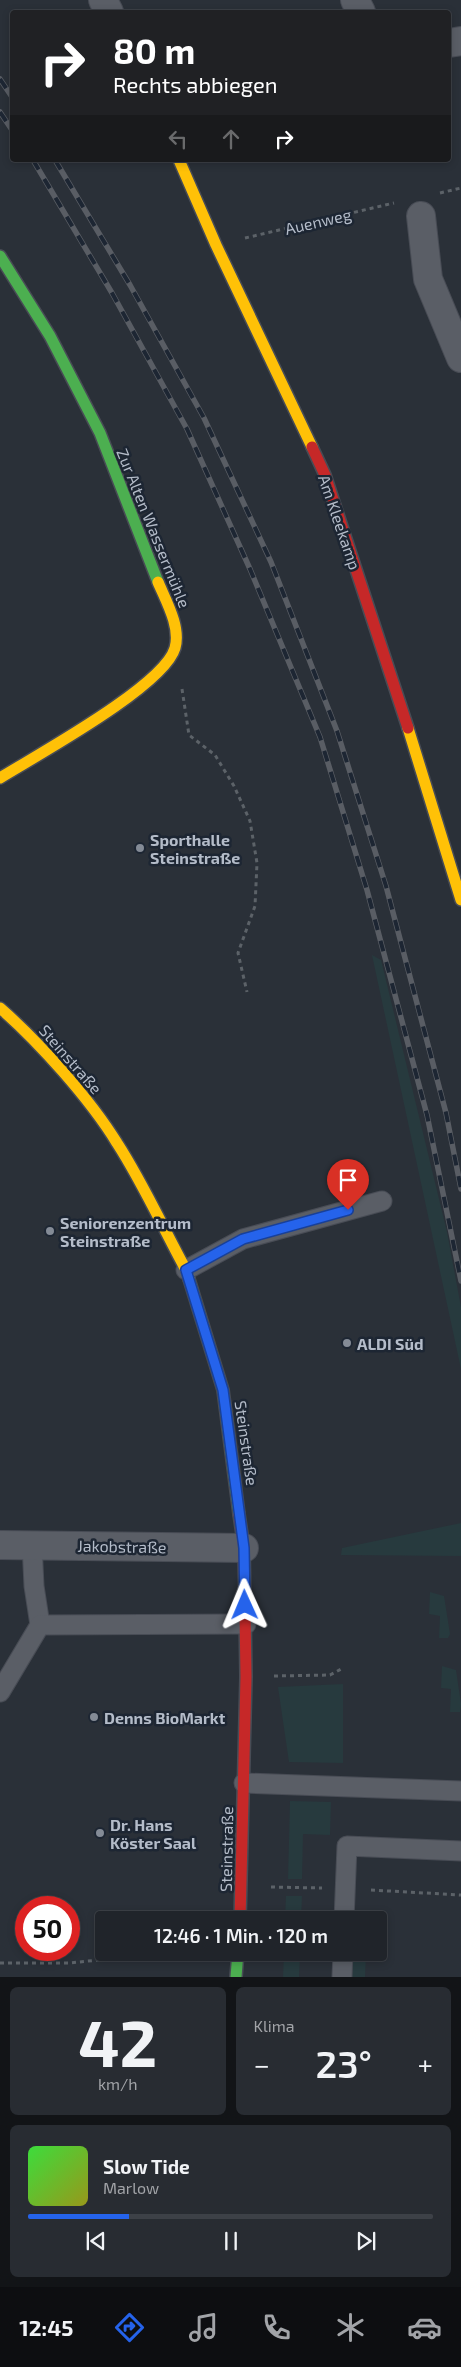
<!DOCTYPE html>
<html lang="de">
<head>
<meta charset="utf-8">
<style>
	:root { --surface:#20242a; --page:#282c32; --text:#f1f3f6; --muted:#a2a4a8; --line:#3d4147; --accent:#2563eb }
	body { margin:0; font-family:"Exo 2",sans-serif; background:var(--page); color:var(--text); height:100vh; display:flex; flex-direction:column; font-size:19px; white-space:nowrap }
	* { box-sizing:border-box; margin:0 }
	p { font-size:16px; color:var(--muted) }
	.icon { flex:none; width:28px; height:28px; fill:none; stroke:currentColor; stroke-width:2; stroke-linecap:round; stroke-linejoin:round }
	.map { position:relative; height:1977px; overflow:hidden }
	.drawer { display:flex; flex-direction:column; gap:10px; padding:10px; background:#121417; flex:1 }
	.drawer>* { flex:none }
	.hud { position:absolute; left:10px; top:10px; width:441px; height:152px; border-radius:5px; box-shadow:0 2px 8px #0003,0 0 0 1px var(--line); background:#202124; color:#fff; overflow:hidden }
	.speed { position:absolute; left:15px; top:1896px; display:flex; gap:10px; font-size:25px; font-weight:700; text-align:center }
	.speed>* { display:grid; place-content:center; width:65px; height:65px; border-radius:50%; background:var(--surface); box-shadow:0 2px 8px #0003,0 0 0 1px var(--line); line-height:1 }
	.speed .limit { border:8px solid #d22; background:#fff; color:#111 }
	.pin { position:absolute; display:grid; place-items:center; width:42px; height:42px; color:#fff; margin:-51px -21px; border-radius:50% 50% 50% 0; rotate:-45deg; box-shadow:0 0 5px #0007 }
	.pin .icon { rotate:45deg }
	.me { position:absolute; width:55px; margin:-28px; rotate:359deg; stroke-linejoin:round; filter:drop-shadow(0 0 4px #0008) }
	.turn { display:flex; align-items:center; gap:18px; height:105px; padding:0 20px; font-size:22px }
	.turn .icon { width:65px; height:65px; stroke-width:2.5 }
	.turn b { display:block; font-size:35px; line-height:42px }
	.lanes { display:flex; align-items:center; height:48px; padding:0 20px; background:#0003; justify-content:center; gap:25px; direction:ltr }
	.lanes .off { opacity:.35 }
	.big { font-size:38px; font-weight:600; line-height:1.1 }
	.drawer .widget { flex:1; display:flex; flex-direction:column; justify-content:center; gap:8px; min-width:0; padding:0 18px; border-radius:8px; background:var(--page) }
	.drawer .dial { align-items:center; gap:0 }
	.dial b { font-size:65px; line-height:1 }
	.song { display:flex; align-items:center; gap:15px }
	.cover { width:60px; height:60px; border-radius:8px; background:linear-gradient(135deg,hsl(120 70% 55%),hsl(60 70% 35%)) }
	.played { height:5px; border-radius:2px; background:linear-gradient(90deg,var(--accent) 25%,var(--line) 25%) }
	.keys { display:flex; justify-content:space-around; direction:ltr }
	.heat { display:flex; justify-content:space-between; align-items:center; font-size:28px; direction:ltr }
	.drawer .tiles { flex:1; display:grid; gap:10px; grid-template-columns:1fr 1fr }
	.widget:last-child { grid-column:span 2 }
	.trip { position:absolute; left:95px; top:1911px; width:292px; height:50px; border-radius:5px; background:var(--surface); box-shadow:0 2px 8px #0003,0 0 0 1px var(--line); font-weight:600; line-height:50px; text-align:center }
	.tab-bar { display:flex; height:80px; justify-content:space-around; align-items:center; background:#0d0e11; color:var(--muted) }
	.tab-bar .icon { width:35px; height:35px }
	.tab-bar .on { color:var(--accent) }
	.tab-bar b { font-size:22px; color:var(--text) }
	.map>svg:first-child { display:block }
	.green { fill:#273a3e }
	.lines { fill:none; stroke-linecap:round; stroke-linejoin:round }
	.lane-casing { stroke:#484c55; stroke-width:21 }
	.street-casing { stroke:#484c55; stroke-width:30 }
	.fast-casing { stroke:#484c55; stroke-width:14 }
	.slow-casing { stroke:#484c55; stroke-width:14 }
	.jam-casing { stroke:#484c55; stroke-width:14 }
	.path { stroke:#5c6268; stroke-width:3; stroke-dasharray:4 4; stroke-linecap:butt }
	.lane { stroke:#5a5e66; stroke-width:19 }
	.street { stroke:#5a5e66; stroke-width:28 }
	.fast { stroke:#4caf50; stroke-width:11 }
	.slow { stroke:#ffc107; stroke-width:11 }
	.jam { stroke:#c62828; stroke-width:11 }
	.rail-casing { stroke:#595d64; stroke-width:5.5 }
	.rail { stroke:#1d2633; stroke-width:4; stroke-dasharray:11; stroke-linecap:butt }
	.route-casing { stroke:#184099; stroke-width:12 }
	.route { stroke:#2563eb; stroke-width:9 }
	.poi-dot { fill:#848b96; stroke:#1d2633; stroke-width:2 }
	.labels { text-anchor:middle; dominant-baseline:central; stroke-width:5; stroke-linejoin:round; paint-order:stroke }
	.street-label { font-size:16px; fill:#b4bcc9; stroke:#1d2633 }
	.poi-label { font-size:16px; font-weight:bold; fill:#b4bcc9; stroke:#1d2633; text-anchor:start }
</style>
</head>
<body>
<div class="map">
<svg width="461" height="1977" viewBox="0 0 461 1977">
	<rect width="100%" height="100%" fill="#2a3038"/>
	<g class="green">
		<polygon points="372,955 381,960 447,1232 461,1307 461,1369"/>
		<polygon points="461,1523 461,1556 341,1555 342,1548"/>
		<polygon points="430,1592 444,1596 450,1634 448,1638 439,1638 440,1616 429,1614"/>
		<polygon points="442,1666 456,1670 461,1704 460,1712 450,1712 451,1689 441,1688"/>
		<polygon points="343,1684 343,1763 289,1762 278,1687"/>
		<polygon points="290,1801 331,1802 330,1835 303,1834 302,1879 288,1879"/>
		<polygon points="286,1896 302,1896 301,1920 285,1920"/>
		<polygon points="284,1953 300,1953 299,1977 283,1977"/>
		<polygon points="353,1953 366,1953 365,1977 352,1977"/>
	</g>
	<g class="lines">
		<g class="lane-casing">
			<g id="lane">
				<polyline points="186,1270 243,1239 382,1201"/>
				<polyline points="32,1544 34,1586 40,1625"/>
				<polyline points="0,1692 40,1625 246,1624"/>
				<polyline points="244,1783 461,1791"/>
				<polyline points="344,1920 347,1846 461,1851"/>
				<polyline points="342,1977 343,1952"/>
			</g>
		</g>
		<g class="street-casing">
			<g id="street">
				<polyline points="103,0 109,12"/>
				<polyline points="355,0 361,12"/>
				<polyline points="449,43 461,41"/>
				<polyline points="421,216 428,279 461,358"/>
				<polyline points="0,1545 244,1548"/>
			</g>
		</g>
		<g class="fast-casing">
			<g id="fast">
				<polyline points="0,256 50,336 100,433 158,582"/>
				<polyline points="189,1279 223,1390 239,1514"/>
				<polyline points="236,1977 238,1952"/>
			</g>
		</g>
		<g class="slow-casing">
			<g id="slow">
				<polyline points="179,160 216,245 312,447"/>
				<polyline points="408,728 461,900"/>
				<path d="M0,778C37,755 164,686 175,648C181,627 166,601 158,582"/>
				<path d="M0,1008C39,1042 90,1099 117,1143C143,1183 163,1228 186,1270L189,1279"/>
			</g>
		</g>
		<g class="jam-casing">
			<g id="jam">
				<polyline points="312,447 325,475 408,728"/>
				<polyline points="239,1514 244,1548 246,1677 240,1920"/>
			</g>
		</g>
		<g class="path">
			<polyline points="440,193 461,188"/>
			<polyline points="245,238 394,203"/>
			<polyline points="182,689 189,735 215,755 234,786 250,821 257,863 255,906 238,953 247,992"/>
			<polyline points="274,1676 330,1675 343,1668"/>
			<polyline points="271,1887 322,1888"/>
			<polyline points="371,1890 461,1895"/>
			<polyline points="0,1963 69,1963 148,1955 209,1960"/>
		</g>
		<use href="#lane" class="lane"/>
		<use href="#street" class="street"/>
		<use href="#fast" class="fast"/>
		<use href="#slow" class="slow"/>
		<use href="#jam" class="jam"/>
		<g class="rail-casing">
			<g id="rail">
				<polyline points="0,79 12,97"/>
				<polyline points="0,112 12,130"/>
				<polyline points="33,160 112,293 187,429 250,569 320,737 367,890 427,1115 461,1281"/>
				<polyline points="55,160 130,285 204,418 271,562 337,731 386,886 446,1113 461,1189"/>
			</g>
		</g>
		<use href="#rail" class="rail"/>
	</g>
	<g class="lines">
		<g class="route-casing">
			<polyline id="route" points="245,1605 244,1548 223,1390 186,1270 243,1239 348,1210"/>
		</g>
		<use href="#route" class="route"/>
	</g>
	<g class="poi-dot">
		<circle cx="140" cy="848" r="5"/>
		<circle cx="50" cy="1231" r="5"/>
		<circle cx="347" cy="1343" r="5"/>
		<circle cx="94" cy="1717" r="5"/>
		<circle cx="100" cy="1833" r="5"/>
	</g>
	<g class="labels">
		<g class="street-label">
			<text transform="translate(318 221) rotate(-13)">Auenweg</text>
			<text transform="translate(340 522) rotate(71)">Am Kleekamp</text>
			<text transform="translate(154 528) rotate(68)">Zur Alten Wassermühle</text>
			<text transform="translate(71 1059) rotate(49)">Steinstraße</text>
			<text transform="translate(247 1443) rotate(82)">Steinstraße</text>
			<text transform="translate(122 1546) rotate(1)">Jakobstraße</text>
			<text transform="translate(226 1849) rotate(-89)">Steinstraße</text>
		</g>
		<g class="poi-label">
			<text x="150" y="839">Sporthalle<tspan x="150" dy="18">Steinstraße</tspan></text>
			<text x="60" y="1222">Seniorenzentrum<tspan x="60" dy="18">Steinstraße</tspan></text>
			<text x="357" y="1343">ALDI Süd</text>
			<text x="104" y="1717">Denns BioMarkt</text>
			<text x="110" y="1824">Dr. Hans<tspan x="110" dy="18">Köster Saal</tspan></text>
		</g>
	</g>
</svg>
<div class="speed"><div class="limit">50</div></div>
<div class="pin" style="left:348px;top:1210px;background:#d93025"><svg class="icon" aria-label="arrive" viewBox="0 0 24 24"><path d="M6 21V4h12l-3 4 3 4H6"/></svg></div>
<svg class="me" style="left:245px;top:1605px" viewBox="-20 -20 40 40"><path d="M0-17L14 15 0 8-14 15z" fill="#2563eb" stroke="#fff" stroke-width="4"/></svg>
<div class="trip">12:46 · 1 Min. · 120 m</div>
<div class="hud">
<div class="turn"><svg class="icon" aria-label="right" viewBox="0 0 24 24"><path d="M7 20v-9h11M14 6l5 5-5 5"/></svg><div><b>80 m</b>Rechts abbiegen</div></div>
<div class="lanes"><svg class="icon off" aria-label="left" viewBox="0 0 24 24"><path d="M17 20v-9H6M10 6l-5 5 5 5"/></svg><svg class="icon off" aria-label="ahead" viewBox="0 0 24 24"><path d="M12 20V5M6 11l6-6 6 6"/></svg><svg class="icon" aria-label="right" viewBox="0 0 24 24"><path d="M7 20v-9h11M14 6l5 5-5 5"/></svg></div>
</div>
</div>
<section class="drawer">
<div class="tiles">
<div class="widget dial"><b>42</b><p>km/h</p></div>
<div class="widget"><p>Klima</p>
<div class="heat"><a>−</a><b class="big">23°</b><a>+</a></div>
</div>
<div class="widget">
<div class="song"><i class="cover"></i><div><b>Slow Tide</b><p>Marlow</p></div></div>
<div class="played"></div>
<div class="keys"><svg class="icon" aria-label="previous" viewBox="0 0 24 24"><path d="M18 5L8 12l10 7zM5 5v14"/></svg><svg class="icon" aria-label="pause" viewBox="0 0 24 24"><path d="M8 5v14M16 5v14"/></svg><svg class="icon" aria-label="next" viewBox="0 0 24 24"><path d="M6 5l10 7-10 7zM19 5v14"/></svg></div>
</div>
</div>
</section>
<nav class="tab-bar">
<b>12:45</b>
<svg class="icon on" aria-label="directions" viewBox="0 0 24 24"><path d="M12 3l9 9-9 9-9-9zM9 14v-3h6M13 9l2 2-2 2"/></svg>
<svg class="icon" aria-label="music" viewBox="0 0 24 24"><path d="M9 18V5l10-2v13"/><circle cx="6" cy="18" r="3"/><circle cx="16" cy="16" r="3"/></svg>
<svg class="icon" aria-label="phone" viewBox="0 0 24 24"><path d="M5 4h4l2 5-3 2q2 4 5 5l2-3 5 2v4C11 20 4 13 5 4z"/></svg>
<svg class="icon" aria-label="climate" viewBox="0 0 24 24"><path d="M12 3v18M4 7l16 10M4 17L20 7"/></svg>
<svg class="icon" aria-label="car" viewBox="0 0 24 24"><path d="M5 17H2v-5l4-1 3-4h7l3 4 3 1v5h-3M9 17h6M6 11h13"/><circle cx="7" cy="17" r="2"/><circle cx="17" cy="17" r="2"/></svg>
</nav>
</body>
</html>
